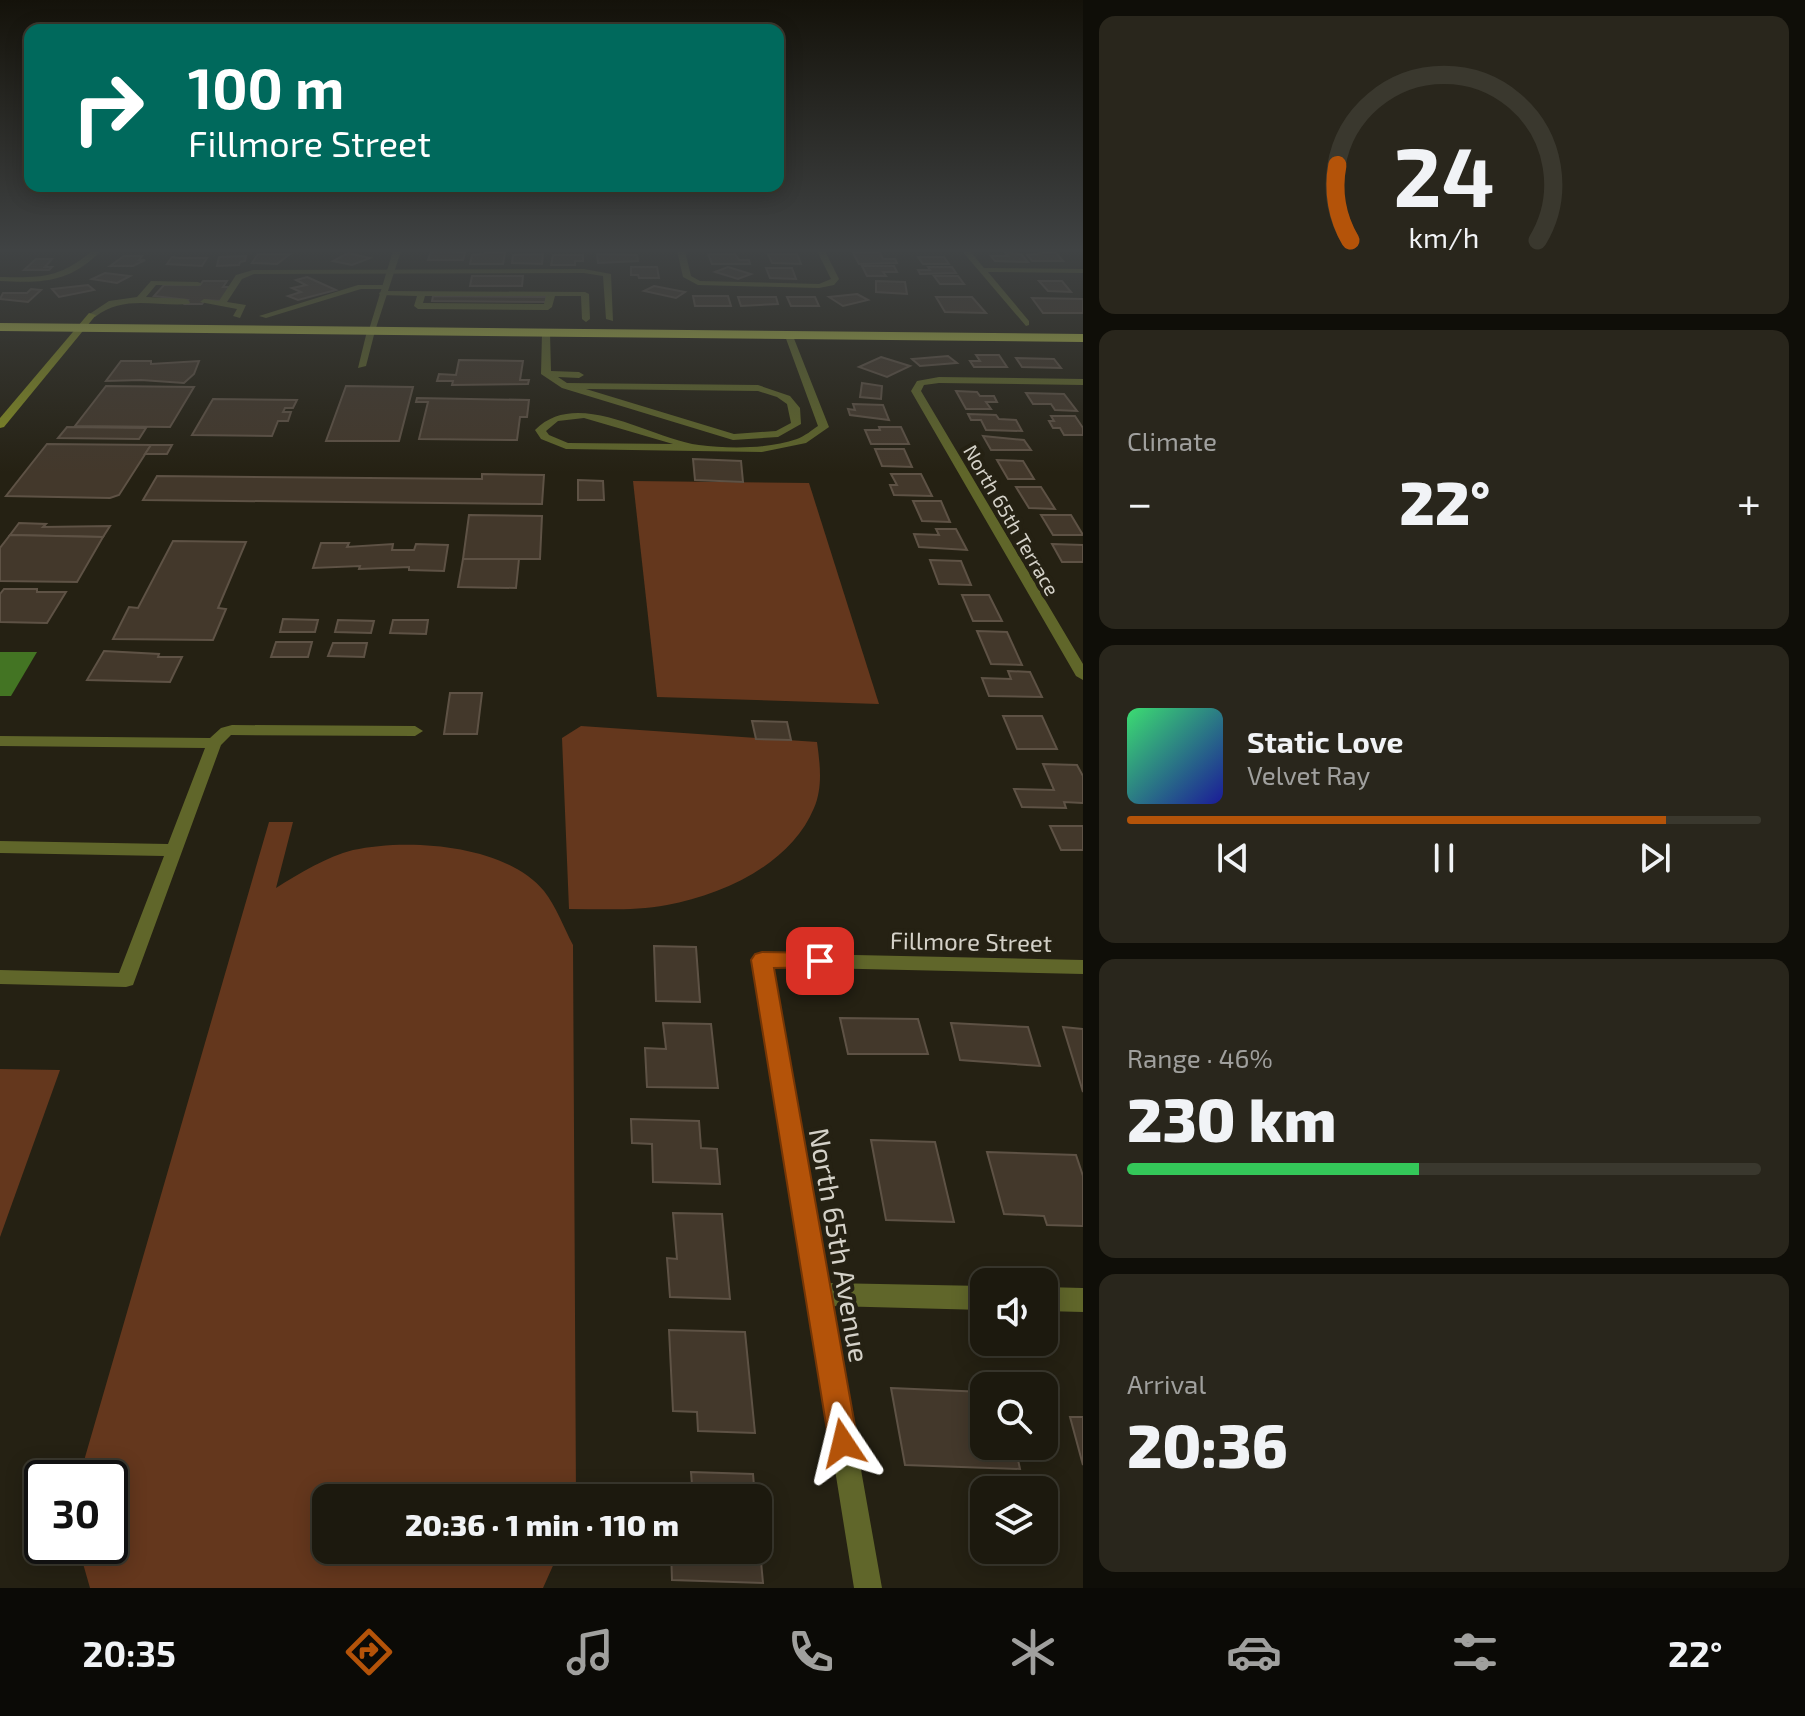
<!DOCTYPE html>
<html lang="en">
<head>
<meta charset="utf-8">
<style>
	:root { --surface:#1c190e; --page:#29261c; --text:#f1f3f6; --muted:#a0a09e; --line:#3a382e; --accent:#b45309 }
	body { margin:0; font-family:"Exo 2",sans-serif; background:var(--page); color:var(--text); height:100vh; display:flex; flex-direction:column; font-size:30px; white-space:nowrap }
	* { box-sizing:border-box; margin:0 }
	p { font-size:26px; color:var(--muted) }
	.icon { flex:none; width:44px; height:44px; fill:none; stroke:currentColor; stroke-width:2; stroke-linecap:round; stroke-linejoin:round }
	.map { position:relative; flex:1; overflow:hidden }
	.panel { display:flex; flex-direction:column; gap:16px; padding:16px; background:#0f0e08; width:722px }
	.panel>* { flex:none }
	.hud { position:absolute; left:24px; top:24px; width:760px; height:168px; border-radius:16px; box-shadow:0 4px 20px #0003,0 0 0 2px var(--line); background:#00695c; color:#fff; overflow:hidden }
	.fabs { position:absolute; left:970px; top:1268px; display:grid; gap:16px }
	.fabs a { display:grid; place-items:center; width:88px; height:88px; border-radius:16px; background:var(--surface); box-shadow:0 4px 20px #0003,0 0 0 2px var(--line); font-size:40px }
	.speed { position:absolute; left:24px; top:1460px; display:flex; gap:16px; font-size:40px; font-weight:700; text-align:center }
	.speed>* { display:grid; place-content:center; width:104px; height:104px; border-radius:50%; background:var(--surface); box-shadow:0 4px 20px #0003,0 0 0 2px var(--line); line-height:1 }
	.speed .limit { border:4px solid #111; border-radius:12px; background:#fff; color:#111 }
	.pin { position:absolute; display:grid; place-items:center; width:68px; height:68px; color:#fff; margin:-34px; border-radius:16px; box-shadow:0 4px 12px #0006 }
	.me { position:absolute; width:88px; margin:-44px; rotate:350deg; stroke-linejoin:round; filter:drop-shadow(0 0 6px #0008) }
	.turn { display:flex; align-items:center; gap:28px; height:168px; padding:0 32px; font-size:36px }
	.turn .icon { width:104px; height:104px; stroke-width:2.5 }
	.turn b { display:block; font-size:56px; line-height:68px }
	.big { font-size:60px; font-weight:800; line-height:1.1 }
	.panel .card { flex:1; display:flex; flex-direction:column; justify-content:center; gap:12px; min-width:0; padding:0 28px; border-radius:16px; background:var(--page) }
	.panel .dial { align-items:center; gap:0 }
	.dial svg { height:208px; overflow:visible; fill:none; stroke:var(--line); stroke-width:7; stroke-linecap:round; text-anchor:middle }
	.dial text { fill:var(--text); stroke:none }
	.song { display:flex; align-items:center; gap:24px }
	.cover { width:96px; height:96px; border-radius:12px; background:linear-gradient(135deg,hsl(140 70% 55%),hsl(240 70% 35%)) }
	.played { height:8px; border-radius:4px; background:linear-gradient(90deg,var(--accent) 85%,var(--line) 85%) }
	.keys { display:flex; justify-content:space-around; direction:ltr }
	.heat { display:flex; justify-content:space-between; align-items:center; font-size:44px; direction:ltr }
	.charge { height:12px; border-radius:6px; background:linear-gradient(90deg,#34c759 46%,var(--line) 0) }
	.trip { position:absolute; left:312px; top:1484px; width:460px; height:80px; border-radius:16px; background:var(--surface); box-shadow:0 4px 20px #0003,0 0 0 2px var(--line); font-weight:800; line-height:80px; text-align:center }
	.tabs { display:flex; height:128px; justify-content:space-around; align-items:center; background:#0b0a06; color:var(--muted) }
	.tabs .icon { width:56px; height:56px }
	.tabs .active { color:var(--accent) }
	.tabs b { font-size:36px; color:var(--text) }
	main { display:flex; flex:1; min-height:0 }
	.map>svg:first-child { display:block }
	.green { fill:#64371d }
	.water { fill:#437423 }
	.building { fill:#43382b; stroke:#5e5245; stroke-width:2 }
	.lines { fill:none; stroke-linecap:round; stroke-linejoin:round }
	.lane { fill:#60662a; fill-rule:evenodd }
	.street { fill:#60662a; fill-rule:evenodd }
	.secondary { fill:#848c22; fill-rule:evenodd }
	.highway { fill:#b9c346; fill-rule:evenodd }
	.route { fill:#b45309; stroke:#753606; stroke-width:2 }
	.labels { text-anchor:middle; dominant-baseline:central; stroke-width:8; stroke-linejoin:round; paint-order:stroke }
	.far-street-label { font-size:20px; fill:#d4d1c8; stroke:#252113 }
	.street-label { font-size:24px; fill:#d4d1c8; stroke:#252113 }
	.near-street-label { font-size:28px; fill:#d4d1c8; stroke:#252113 }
</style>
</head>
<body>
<main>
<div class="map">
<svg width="1083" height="1588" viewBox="0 0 1083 1588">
	<rect width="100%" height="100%" fill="#252113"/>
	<g class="green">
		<polygon points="633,481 809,483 879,704 657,697"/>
		<path d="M581,726L817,742C820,764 823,787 814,808C791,864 723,895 667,905C635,911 602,909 569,909L562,738Z"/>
		<path d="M269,822H293L276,888C300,873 326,857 353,850C408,838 505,844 544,891C556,906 564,928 573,945L576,1498H326V1550H560L543,1588H90L78,1546H110V1478H79Z"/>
		<polygon points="0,1069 60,1070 0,1237"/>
	</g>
	<polygon class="water" points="0,652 37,652 11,696 0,696"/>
	<g class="building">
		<polygon points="431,251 449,251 465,253 463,260 428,260"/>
		<polygon points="348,253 370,258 352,265 333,261"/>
		<polygon points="487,253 505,253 503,264 470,264 472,255"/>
		<polygon points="853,253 880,253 883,259 895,259 897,263 859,264"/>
		<polygon points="1005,253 1021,254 1028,262 995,261 991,256 1008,256"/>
		<polygon points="1043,253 1056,253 1063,261 1032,261 1027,255"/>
		<polygon points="258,254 290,254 277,264 252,263"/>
		<polygon points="543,254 542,264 512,263 513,255"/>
		<polygon points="597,254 637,255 638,261 598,263"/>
		<polygon points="708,254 735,254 739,260 749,260 750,264 712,264"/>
		<polygon points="768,254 797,254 801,264 772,263"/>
		<polygon points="553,255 583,255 583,261 575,261 575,265 551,265"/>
		<polygon points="124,256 142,256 139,260 145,260 133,266 110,266"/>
		<polygon points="246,256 245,261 240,262 239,265 217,266 219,257"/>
		<polygon points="172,257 179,258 207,258 202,266 167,264"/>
		<polygon points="918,257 944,257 949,264 923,264"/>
		<polygon points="36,259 52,259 45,267 52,267 49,270 24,270"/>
		<polygon points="862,266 894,266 897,272 883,272 886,276 867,276"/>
		<polygon points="631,267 657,267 659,278 639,278 638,275 631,275"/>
		<polygon points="728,267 751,274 738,279 715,272"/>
		<polygon points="928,267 952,267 956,273 920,274 918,270 930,270"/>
		<polygon points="766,268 792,268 796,279 770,278"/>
		<polygon points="105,273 130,276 117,283 92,279"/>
		<polygon points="472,276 523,276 522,286 470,286"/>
		<polygon points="934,276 958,276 964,284 940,284"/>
		<polygon points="307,277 336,290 298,300 288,296 301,292 292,288 306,285 296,280"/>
		<polygon points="203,281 227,281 223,287 231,287 221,301 205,300 202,304 185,304 188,300 154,296 164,285 200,285"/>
		<polygon points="876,281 905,282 907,294 876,292"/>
		<polygon points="1039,281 1062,281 1071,292 1048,291"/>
		<polygon points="88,285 94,290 59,297 52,289"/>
		<polygon points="654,286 685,292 676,298 644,291"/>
		<polygon points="31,289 41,290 28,302 0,299 3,293 27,293"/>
		<polygon points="857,294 868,300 843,306 829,297"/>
		<polygon points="433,296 546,297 546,302 432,301"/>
		<polygon points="693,296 728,296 731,306 695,306"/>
		<polygon points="738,297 776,297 778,304 741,306"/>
		<polygon points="787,297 815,297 819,306 791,306"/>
		<polygon points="936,297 972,297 986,313 945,312"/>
		<polygon points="1032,298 1083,299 1083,313 1043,313"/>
		<polygon points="976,355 999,355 1007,367 974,367 970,361 980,361"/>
		<polygon points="948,356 957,363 920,366 912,359"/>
		<polygon points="881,357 910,366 887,377 859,367"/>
		<polygon points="1016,358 1054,359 1061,368 1022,367"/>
		<polygon points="459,360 523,361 520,380 529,380 528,384 452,385 453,381 437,381 439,374 456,375"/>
		<polygon points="121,361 151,361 151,364 199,361 194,374 184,383 141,380 106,381"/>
		<polygon points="862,383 882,386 881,399 860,397"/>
		<polygon points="106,386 194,387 170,427 75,426"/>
		<polygon points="346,386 413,387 399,441 326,441"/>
		<polygon points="956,391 977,392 980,396 994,396 997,402 986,402 991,409 966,409"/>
		<polygon points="1026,393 1064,394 1077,411 1055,410 1051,404 1033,404"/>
		<polygon points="417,398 529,400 527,417 520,417 517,440 419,439 428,402 416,402"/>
		<polygon points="213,399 297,400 293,408 285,408 283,412 291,412 288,421 278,421 272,436 192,435"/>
		<polygon points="853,404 883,405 889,420 850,415 848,409 855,410"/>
		<polygon points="968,414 996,415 999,419 1016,420 1022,431 986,430 981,420 971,420"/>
		<polygon points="1051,416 1075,416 1083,428 1083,435 1064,435 1060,428 1053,428 1049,421 1054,421"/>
		<polygon points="67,427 146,428 139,439 58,438"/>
		<polygon points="879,427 901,427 909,444 871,444 865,430 880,430"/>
		<polygon points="983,436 1024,440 1031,450 991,450"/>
		<polygon points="47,444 151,445 119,495 110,498 6,496"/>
		<polygon points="151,445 172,445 167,454 145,454"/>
		<polygon points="875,449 904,449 912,467 882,466"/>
		<polygon points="693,459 741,461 743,482 695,480"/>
		<polygon points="997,460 1023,461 1034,479 1008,479"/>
		<polygon points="482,474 544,475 542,504 143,500 157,476 482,479"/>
		<polygon points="891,474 921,474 932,496 894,495 890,485 897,485"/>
		<polygon points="578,480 603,481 604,500 578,500"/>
		<polygon points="1016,487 1041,487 1055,509 1029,508"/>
		<polygon points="913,501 941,501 950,522 922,521"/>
		<polygon points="469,515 542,516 540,559 463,559"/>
		<polygon points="1041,515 1071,515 1083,535 1053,535"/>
		<polygon points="19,523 46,524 43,527 110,526 103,537 10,535"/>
		<polygon points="936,529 956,529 967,550 919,547 914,534 939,535"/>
		<polygon points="10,535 103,537 77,582 0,581 0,548"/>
		<polygon points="173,541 246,542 218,608 226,609 213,640 113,639 129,607 138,608"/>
		<polygon points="321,543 349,543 347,547 393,544 392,550 414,550 416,544 448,545 444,571 409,570 409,567 359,569 360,566 313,568"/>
		<polygon points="1052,544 1083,545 1083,562 1062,562"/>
		<polygon points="463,559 519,559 516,588 458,587"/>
		<polygon points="930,560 961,561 971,585 939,584"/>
		<polygon points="4,589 37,589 37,592 66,592 47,623 0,622 0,594"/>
		<polygon points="962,595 989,595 1002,621 973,621"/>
		<polygon points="283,619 318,620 315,632 280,632"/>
		<polygon points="338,620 374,621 371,633 335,632"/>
		<polygon points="393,620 428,620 426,634 390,633"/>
		<polygon points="977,631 1007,632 1022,665 991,664"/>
		<polygon points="276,642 312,642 308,657 271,657"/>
		<polygon points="333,643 367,643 364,657 328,656"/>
		<polygon points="104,651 159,654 158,657 182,657 170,682 87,680"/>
		<polygon points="1008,671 1030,672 1042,697 989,696 982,678 1011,679"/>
		<polygon points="450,693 482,693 477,734 444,734"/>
		<polygon points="1003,716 1042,716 1057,749 1017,749"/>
		<polygon points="752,721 787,722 791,740 756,739"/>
		<polygon points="1043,764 1077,765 1083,776 1083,803 1064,802 1066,808 1022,807 1014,789 1054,790"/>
		<polygon points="1050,826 1083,826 1083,850 1061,850"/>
		<polygon points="654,946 696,947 700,1002 656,1001"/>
		<polygon points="840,1018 918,1019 928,1054 848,1054"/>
		<polygon points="663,1023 711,1024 718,1088 647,1087 645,1048 666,1049"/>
		<polygon points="951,1023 1028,1027 1040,1066 960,1060"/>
		<polygon points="1063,1027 1083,1029 1083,1092"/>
		<polygon points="631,1119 699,1121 701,1148 717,1149 720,1184 653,1182 652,1144 632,1143"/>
		<polygon points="871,1140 935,1142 954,1222 886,1220"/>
		<polygon points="987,1152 1076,1155 1083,1176 1083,1226 1047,1225 1044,1216 1004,1214"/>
		<polygon points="673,1213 722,1214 730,1299 670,1297 667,1258 677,1259"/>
		<polygon points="669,1330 745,1332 755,1433 698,1431 697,1412 673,1411"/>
		<polygon points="891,1388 984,1392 984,1446 1015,1446 1020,1469 905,1465"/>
		<polygon points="1070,1417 1083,1417 1083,1465"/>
		<polygon points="691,1472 753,1474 755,1498 693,1498"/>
		<polygon points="758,1529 763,1583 672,1580 671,1550 758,1550"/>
	</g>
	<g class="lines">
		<g class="lane">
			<polygon points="584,269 611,274 613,321 606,319 603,276 584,273 254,274 242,279 227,302 246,305 240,318 233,316 237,309 200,302 204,299 219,301 236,275 253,270"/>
			<path d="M151,281L198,282L202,284L198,286L156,285L146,297L186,299L190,302L189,304C156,307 124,294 95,317L88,315L109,301L137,297Z"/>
			<polygon points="358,285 385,285 389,287 385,289 361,289 266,318 259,316"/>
			<path d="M383,291L585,292L589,294L590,319L586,322L582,319L581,296H555L552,307L548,310L418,309L414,306L417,296L380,295L379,293ZM425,296H546L544,304L423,303Z"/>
			<polygon points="371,328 375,331 366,366 358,368 367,331"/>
			<path d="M546,330L550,333L551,371L579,372L584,375L579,378L558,377L567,383L758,385L790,396L800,408L801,424L778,437L733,440L562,388L541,374L542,333ZM586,389L758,391L777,397L787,404L791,423L776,431L734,434Z"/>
			<path d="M789,333L793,336L829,427L806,443L762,452L566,449L541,439L535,430C577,387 649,438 699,445C729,449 768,449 797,439C805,436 812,430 818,426L785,336ZM584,418L673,444L568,443L549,435L546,431L558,421Z"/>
			<polygon points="232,725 415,726 423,731 415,736 231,735 221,745 133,985 126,987 0,984 0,970 119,973 164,856 0,853 0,841 168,844 205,748 0,746 0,736 210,738 221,728"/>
		</g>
		<g class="street">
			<path d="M92,251H101C69,283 43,283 0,281V277C41,278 60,278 92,251Z"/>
			<polygon points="393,251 401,251 375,331 368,333"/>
			<polygon points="677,251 685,251 691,276 700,281 819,284 831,279 817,251 825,251 839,279 834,285 819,288 698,285 683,277"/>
			<polygon points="962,251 970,251 984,268 1083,269 1083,273 988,272 1029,321 1029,325 1026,326"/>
			<polygon points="939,377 1083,379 1083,385 939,383 924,385 921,391 1083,664 1083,680 1076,676 911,391 917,381"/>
			<polygon points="762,953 1083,960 1083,974 773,967 828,1283 984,1286 984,1310 832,1306 882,1588 854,1588 753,960 755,955"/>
			<polygon points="1044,1287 1083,1288 1083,1312 1044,1311"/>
		</g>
		<polygon class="secondary" points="89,313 96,315 4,427 0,428 0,418"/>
		<polygon class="highway" points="0,323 1083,334 1083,342 0,331"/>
	</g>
	<linearGradient id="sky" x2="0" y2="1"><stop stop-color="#14120a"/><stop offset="0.53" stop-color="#404344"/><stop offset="1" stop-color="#404344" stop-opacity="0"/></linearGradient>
	<rect width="1083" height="473" fill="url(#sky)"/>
	<polygon class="route" points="762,952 820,953 828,955 831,961 828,967 774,968 858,1443 854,1454 843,1458 833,1454 829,1443 751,960 755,954"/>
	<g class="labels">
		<g class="far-street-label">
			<text transform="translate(1012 520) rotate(60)">North 65th Terrace</text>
		</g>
		<g class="street-label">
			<text transform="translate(971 941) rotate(1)">Fillmore Street</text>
		</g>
		<g class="near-street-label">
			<text transform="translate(840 1245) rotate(80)">North 65th Avenue</text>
		</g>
	</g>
</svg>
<div class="fabs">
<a><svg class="icon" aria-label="sound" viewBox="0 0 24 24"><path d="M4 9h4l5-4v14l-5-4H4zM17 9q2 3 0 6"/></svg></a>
<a><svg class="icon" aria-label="search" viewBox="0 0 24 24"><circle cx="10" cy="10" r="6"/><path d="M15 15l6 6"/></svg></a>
<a><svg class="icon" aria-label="layers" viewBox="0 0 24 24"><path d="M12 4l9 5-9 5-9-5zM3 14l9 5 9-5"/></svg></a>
</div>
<div class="speed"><div class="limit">30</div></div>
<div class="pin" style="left:820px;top:961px;background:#d93025"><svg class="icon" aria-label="arrive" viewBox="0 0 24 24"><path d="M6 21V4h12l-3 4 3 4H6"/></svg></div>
<svg class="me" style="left:843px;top:1443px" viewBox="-20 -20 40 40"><path d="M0-17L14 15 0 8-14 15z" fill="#b45309" stroke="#fff" stroke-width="4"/></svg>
<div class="trip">20:36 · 1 min · 110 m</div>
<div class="hud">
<div class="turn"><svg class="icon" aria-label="right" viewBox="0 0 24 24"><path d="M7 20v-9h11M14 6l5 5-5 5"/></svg><div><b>100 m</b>Fillmore Street</div></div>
</div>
</div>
<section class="panel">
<div class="card dial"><svg viewBox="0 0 100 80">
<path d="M14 69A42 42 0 1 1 86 69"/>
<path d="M14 69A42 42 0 0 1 9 40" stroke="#b45309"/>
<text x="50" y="56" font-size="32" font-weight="700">24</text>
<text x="50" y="72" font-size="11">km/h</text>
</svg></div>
<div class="card"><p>Climate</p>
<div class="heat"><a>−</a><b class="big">22°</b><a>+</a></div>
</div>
<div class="card">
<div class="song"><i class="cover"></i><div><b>Static Love</b><p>Velvet Ray</p></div></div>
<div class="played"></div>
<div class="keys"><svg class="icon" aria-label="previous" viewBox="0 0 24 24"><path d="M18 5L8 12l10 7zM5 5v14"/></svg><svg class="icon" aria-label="pause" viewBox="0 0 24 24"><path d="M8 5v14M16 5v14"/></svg><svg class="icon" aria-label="next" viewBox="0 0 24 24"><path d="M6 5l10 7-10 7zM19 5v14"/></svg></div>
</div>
<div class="card"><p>Range · 46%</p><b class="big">230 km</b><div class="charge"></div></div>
<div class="card"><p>Arrival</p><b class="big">20:36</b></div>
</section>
</main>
<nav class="tabs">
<b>20:35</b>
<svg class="icon active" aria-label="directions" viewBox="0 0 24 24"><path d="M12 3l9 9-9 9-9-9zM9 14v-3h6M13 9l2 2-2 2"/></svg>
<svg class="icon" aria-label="music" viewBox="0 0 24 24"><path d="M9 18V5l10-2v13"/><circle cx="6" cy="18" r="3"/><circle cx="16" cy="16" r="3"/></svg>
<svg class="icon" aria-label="phone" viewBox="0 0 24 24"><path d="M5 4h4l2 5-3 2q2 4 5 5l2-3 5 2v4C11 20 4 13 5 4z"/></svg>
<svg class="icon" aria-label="climate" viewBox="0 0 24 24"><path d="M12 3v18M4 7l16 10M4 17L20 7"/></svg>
<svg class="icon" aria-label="car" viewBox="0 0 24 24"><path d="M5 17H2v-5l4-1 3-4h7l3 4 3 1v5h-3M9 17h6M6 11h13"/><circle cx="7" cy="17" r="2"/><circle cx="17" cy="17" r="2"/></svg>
<svg class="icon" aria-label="filters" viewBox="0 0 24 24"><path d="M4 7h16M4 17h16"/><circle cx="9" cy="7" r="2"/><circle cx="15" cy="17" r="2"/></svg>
<b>22°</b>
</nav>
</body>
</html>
